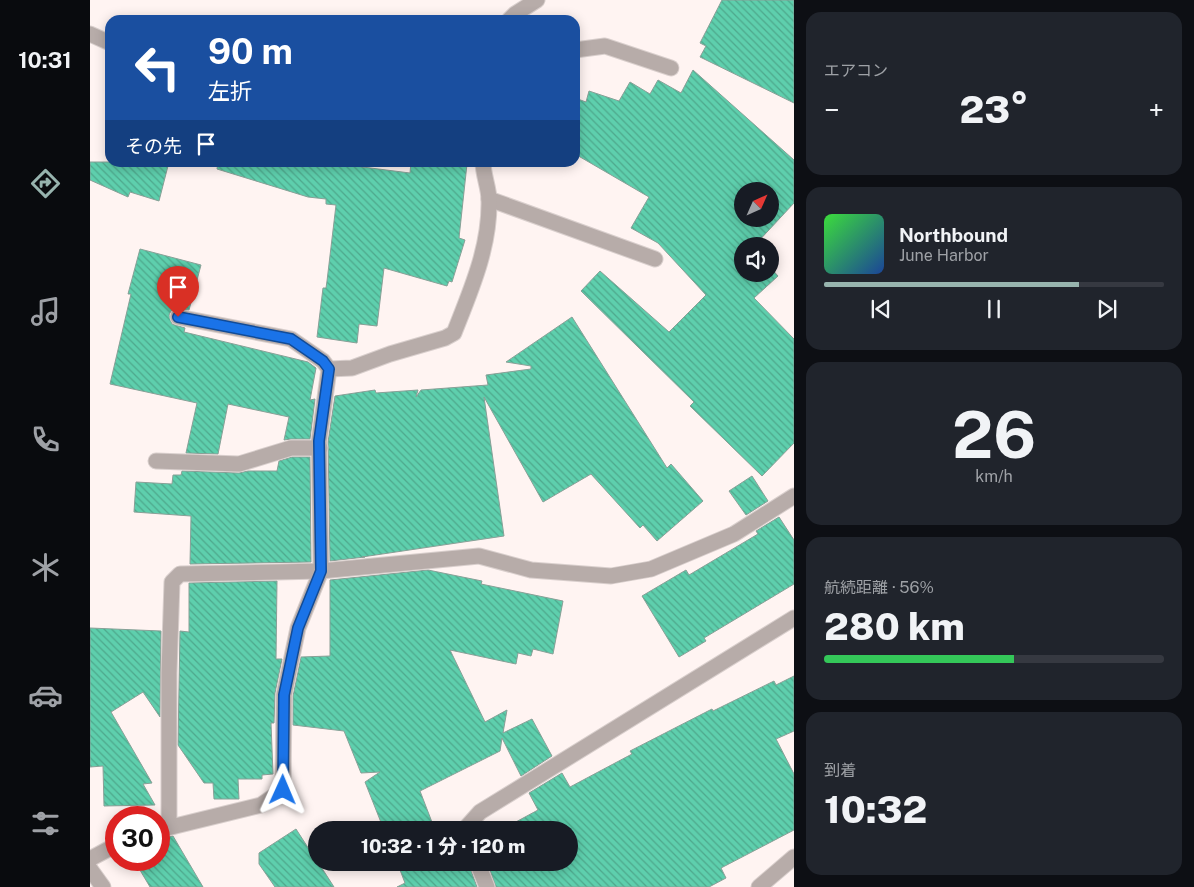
<!DOCTYPE html>
<html lang="ja">
<head>
<meta charset="utf-8">
<style>
	:root { --surface:#171b24; --page:#20242c; --text:#f1f3f6; --muted:#9ea1a6; --line:#363941; --accent:#97b4ae }
	body { margin:0; font-family:"Public Sans","Noto Sans JP",sans-serif; background:var(--page); color:var(--text); height:100vh; display:flex; flex-direction:column; font-size:19px; white-space:nowrap }
	* { box-sizing:border-box; margin:0 }
	p { font-size:16px; color:var(--muted) }
	.icon { flex:none; width:28px; height:28px; fill:none; stroke:currentColor; stroke-width:2; stroke-linecap:round; stroke-linejoin:round }
	.map { position:relative; flex:1; overflow:hidden }
	.drawer { display:flex; flex-direction:column; gap:12px; padding:12px; background:#0d0f14; width:400px }
	.drawer>* { flex:none }
	.guide { position:absolute; left:15px; top:15px; width:475px; height:152px; border-radius:15px; box-shadow:0 2px 12px #0003; background:#1a4fa0; color:#fff; overflow:hidden }
	.needle { width:32px; rotate:45deg }
	.buttons { position:absolute; left:644px; top:182px; display:grid; gap:10px }
	.buttons a { display:grid; place-items:center; width:45px; height:45px; border-radius:50%; background:var(--surface); box-shadow:0 2px 12px #0003; font-size:25px }
	.speed { position:absolute; left:15px; top:806px; display:flex; gap:10px; font-size:25px; font-weight:700; text-align:center }
	.speed>* { display:grid; place-content:center; width:65px; height:65px; border-radius:50%; background:var(--surface); box-shadow:0 2px 12px #0003; line-height:1 }
	.speed .limit { border:8px solid #d22; background:#fff; color:#111 }
	.pin { position:absolute; display:grid; place-items:center; width:42px; height:42px; color:#fff; margin:-51px -21px; border-radius:50% 50% 50% 0; rotate:-45deg; box-shadow:0 0 5px #0007 }
	.pin .icon { rotate:45deg }
	.me { position:absolute; width:55px; margin:-28px; rotate:1deg; stroke-linejoin:round; filter:drop-shadow(0 0 4px #0008) }
	.turn { display:flex; align-items:center; gap:18px; height:105px; padding:0 20px; font-size:22px }
	.turn .icon { width:65px; height:65px; stroke-width:2.5 }
	.turn b { display:block; font-size:35px; line-height:42px }
	.then { display:flex; align-items:center; height:48px; padding:0 20px; background:#0003; gap:10px; font-size:19px }
	.big { font-size:38px; font-weight:800; line-height:1.1 }
	.drawer .card { flex:1; display:flex; flex-direction:column; justify-content:center; gap:8px; min-width:0; padding:0 18px; border-radius:15px; background:var(--page) }
	.drawer .dial { align-items:center; gap:0 }
	.dial b { font-size:65px; line-height:1 }
	.song { display:flex; align-items:center; gap:15px }
	.cover { width:60px; height:60px; border-radius:8px; background:linear-gradient(135deg,hsl(120 70% 55%),hsl(220 70% 35%)) }
	.played { height:5px; border-radius:2px; background:linear-gradient(90deg,var(--accent) 75%,var(--line) 75%) }
	.keys { display:flex; justify-content:space-around; direction:ltr }
	.heat { display:flex; justify-content:space-between; align-items:center; font-size:28px; direction:ltr }
	.charge { height:8px; border-radius:4px; background:linear-gradient(90deg,#34c759 56%,var(--line) 0) }
	.trip { position:absolute; left:218px; top:821px; width:270px; height:50px; border-radius:25px; background:var(--surface); box-shadow:0 2px 12px #0003; font-weight:800; line-height:50px; text-align:center }
	main { display:flex; flex:1; min-height:0 }
	.tab-bar { display:flex; flex-direction:column; width:90px; justify-content:space-around; align-items:center; background:#090b0e; color:var(--muted) }
	.tab-bar .icon { width:35px; height:35px }
	.tab-bar .active { color:var(--accent) }
	.tab-bar b { font-size:22px; color:var(--text) }
	.map>svg:first-child { display:block }
	.building { fill:url(#building-back-hatch); stroke:#88a097; fill-rule:evenodd }
	.lines { fill:none; stroke-linecap:round; stroke-linejoin:round }
	.minor-casing { stroke:#d9cfcd; stroke-width:17 }
	.minor { stroke:#b7aca9; stroke-width:15 }
	.route-casing { stroke:#114b97; stroke-width:12 }
	.route { stroke:#1a73e8; stroke-width:9 }
</style>
</head>
<body>
<main>
<nav class="tab-bar">
<b>10:31</b>
<svg class="icon active" aria-label="directions" viewBox="0 0 24 24"><path d="M12 3l9 9-9 9-9-9zM9 14v-3h6M13 9l2 2-2 2"/></svg>
<svg class="icon" aria-label="music" viewBox="0 0 24 24"><path d="M9 18V5l10-2v13"/><circle cx="6" cy="18" r="3"/><circle cx="16" cy="16" r="3"/></svg>
<svg class="icon" aria-label="phone" viewBox="0 0 24 24"><path d="M5 4h4l2 5-3 2q2 4 5 5l2-3 5 2v4C11 20 4 13 5 4z"/></svg>
<svg class="icon" aria-label="climate" viewBox="0 0 24 24"><path d="M12 3v18M4 7l16 10M4 17L20 7"/></svg>
<svg class="icon" aria-label="car" viewBox="0 0 24 24"><path d="M5 17H2v-5l4-1 3-4h7l3 4 3 1v5h-3M9 17h6M6 11h13"/><circle cx="7" cy="17" r="2"/><circle cx="17" cy="17" r="2"/></svg>
<svg class="icon" aria-label="filters" viewBox="0 0 24 24"><path d="M4 7h16M4 17h16"/><circle cx="9" cy="7" r="2"/><circle cx="15" cy="17" r="2"/></svg>
</nav>
<div class="map">
<svg width="704" height="887" viewBox="0 0 704 887">
	<defs>
		<pattern id="building-back-hatch" width="6" height="6" patternUnits="userSpaceOnUse" patternTransform="scale(1.25)"><rect width="6" height="6" fill="#5ecfad"/><path d="M-1 5l2 2M0 0l6 6M5-1l2 2" fill="none" stroke="#4ea88c"/></pattern>
	</defs>
	<rect width="100%" height="100%" fill="#fff4f2"/>
	<g class="building">
		<polygon points="632,0 704,0 704,103 610,57 616,46 610,43"/>
		<path d="M603,70L704,160V203L664,246H652V274H680V267L688,276L664,298L704,339V443L672,476L600,406L604,402L491,291L510,271L579,332L616,295L568,243L541,228L559,197L485,154V98L496,102L499,91L529,101L540,82L560,94L568,80L591,93ZM652,191H680V219H652Z"/>
		<polygon points="0,162 79,162 69,201 40,192 38,197 0,180"/>
		<polygon points="128,162 233,162 320,173 321,162 360,162 377,164 369,238 375,240 362,282 359,281 357,286 294,268 287,326 269,324 267,343 227,337 233,288 236,288 237,281 246,205 236,204 236,199 218,197 127,169"/>
		<polygon points="50,249 111,265 99,310 85,308 81,311 79,315 82,324 95,328 94,332 218,362 226,368 220,400 225,399 220,439 201,439 194,440 199,417 138,404 128,454 96,453 107,403 20,384 41,294 38,294"/>
		<polygon points="482,317 577,468 581,464 613,501 567,541 553,525 550,528 501,474 453,502 394,397 414,536 272,557 275,557 240,561 238,442 245,396 285,390 286,393 328,390 326,397 331,390 398,385 396,375 441,369 441,366 416,362"/>
		<polygon points="202,457 220,457 221,562 100,564 101,516 44,512 46,482 82,484 83,475 91,475 92,471 149,473 158,471 187,471 189,461"/>
		<polygon points="662,476 678,501 656,515 639,491"/>
		<polygon points="689,517 704,540 704,584 614,638 616,641 589,657 552,596 596,570 599,575 668,534 666,531"/>
		<polygon points="338,570 392,581 391,584 473,601 463,654 443,649 441,656 428,653 426,664 360,650 395,722 417,710 413,733 442,719 462,756 431,776 412,738 410,751 330,791 345,830 294,830 275,782 290,772 271,773 254,731 203,725 203,696 211,657 240,656 240,580"/>
		<polygon points="187,581 186,659 192,659 185,693 184,723 181,723 183,774 172,775 172,779 148,779 149,799 124,799 123,783 114,783 88,745 90,631 99,632 99,583"/>
		<polygon points="0,628 71,631 70,717 53,692 21,712 62,783 53,784 65,805 14,806 13,766 0,767"/>
		<polygon points="704,676 704,731 686,739 704,774 704,830 631,868 636,878 619,887 406,887 397,862 479,862 479,830 411,830 448,810 439,793 472,773 480,787 542,754 540,751 622,709 623,711 684,681 686,685"/>
		<polygon points="206,829 226,860 226,862 228,862 244,887 185,887 169,864 169,853"/>
		<polygon points="83,836 113,887 60,887 44,860 69,860 69,839"/>
		<polygon points="307,862 378,862 387,887 307,887 315,883"/>
	</g>
	<g class="lines">
		<g class="minor-casing">
			<g id="minor">
				<polyline points="419,20 425,14 447,0"/>
				<polyline points="0,34 20,43"/>
				<polyline points="485,50 515,46 581,68"/>
				<polyline points="399,199 565,259"/>
				<path d="M88,317L201,339L233,361L239,369L262,368L300,354L355,338L364,333C381,290 400,247 399,200C399,188 393,175 393,162"/>
				<polyline points="66,461 149,464 201,448 230,448"/>
				<polyline points="79,826 79,673 82,582 90,574 231,571 389,556 441,570 521,576 561,569 644,534 704,496"/>
				<polyline points="69,830 171,805 193,790 194,695 208,628 231,571 229,441 239,369"/>
				<polyline points="374,830 390,812 704,618"/>
				<polyline points="0,859 26,845"/>
				<polyline points="387,862 397,887"/>
				<polyline points="0,869 13,887"/>
				<polyline points="669,887 704,857"/>
			</g>
		</g>
		<use href="#minor" class="minor"/>
	</g>
	<g class="lines">
		<g class="route-casing">
			<polyline id="route" points="88,317 201,339 233,361 239,369 229,441 231,571 208,628 194,695 193,790"/>
		</g>
		<use href="#route" class="route"/>
	</g>
</svg>
<div class="buttons">
<a><svg class="needle" viewBox="-14 -14 28 28"><path d="M0-13l5 13h-10z" fill="#e53935"/><path d="M0 13l5-13h-10z" fill="#9ea1a6"/></svg></a>
<a><svg class="icon" aria-label="sound" viewBox="0 0 24 24"><path d="M4 9h4l5-4v14l-5-4H4zM17 9q2 3 0 6"/></svg></a>
</div>
<div class="speed"><div class="limit">30</div></div>
<div class="pin" style="left:88px;top:317px;background:#d93025"><svg class="icon" aria-label="arrive" viewBox="0 0 24 24"><path d="M6 21V4h12l-3 4 3 4H6"/></svg></div>
<svg class="me" style="left:193px;top:790px" viewBox="-20 -20 40 40"><path d="M0-17L14 15 0 8-14 15z" fill="#1a73e8" stroke="#fff" stroke-width="4"/></svg>
<div class="trip">10:32 · 1 分 · 120 m</div>
<div class="guide">
<div class="turn"><svg class="icon" aria-label="left" viewBox="0 0 24 24"><path d="M17 20v-9H6M10 6l-5 5 5 5"/></svg><div><b>90 m</b>左折</div></div>
<div class="then">その先<svg class="icon" aria-label="arrive" viewBox="0 0 24 24"><path d="M6 21V4h12l-3 4 3 4H6"/></svg></div>
</div>
</div>
<section class="drawer">
<div class="card"><p>エアコン</p>
<div class="heat"><a>−</a><b class="big">23°</b><a>+</a></div>
</div>
<div class="card">
<div class="song"><i class="cover"></i><div><b>Northbound</b><p>June Harbor</p></div></div>
<div class="played"></div>
<div class="keys"><svg class="icon" aria-label="previous" viewBox="0 0 24 24"><path d="M18 5L8 12l10 7zM5 5v14"/></svg><svg class="icon" aria-label="pause" viewBox="0 0 24 24"><path d="M8 5v14M16 5v14"/></svg><svg class="icon" aria-label="next" viewBox="0 0 24 24"><path d="M6 5l10 7-10 7zM19 5v14"/></svg></div>
</div>
<div class="card dial"><b>26</b><p>km/h</p></div>
<div class="card"><p>航続距離 · 56%</p><b class="big">280 km</b><div class="charge"></div></div>
<div class="card"><p>到着</p><b class="big">10:32</b></div>
</section>
</main>
</body>
</html>
